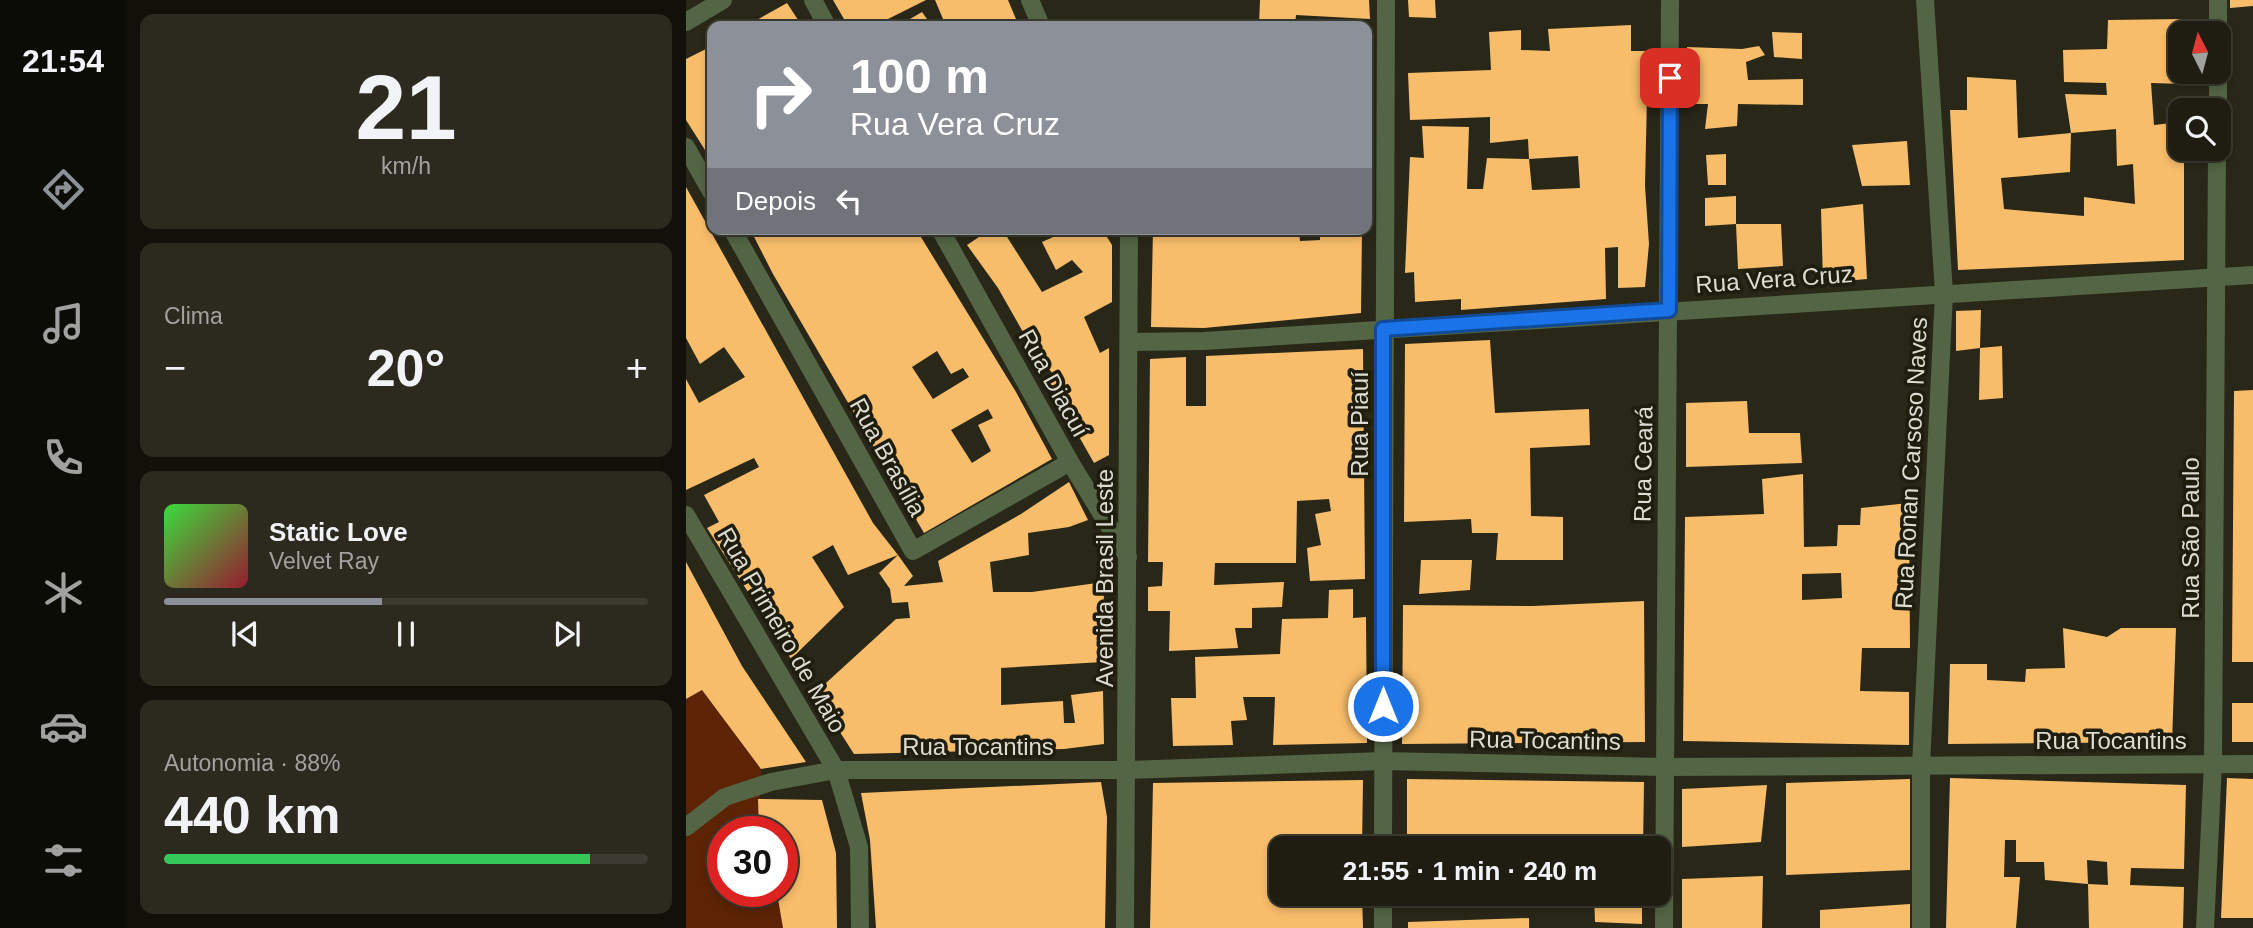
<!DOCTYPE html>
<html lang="pt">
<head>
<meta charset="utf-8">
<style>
	:root { --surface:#1f1d11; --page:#2c2a1f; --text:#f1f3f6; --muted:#a1a29f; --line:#3c3b31; --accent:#8c9099 }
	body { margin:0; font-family:Arial,sans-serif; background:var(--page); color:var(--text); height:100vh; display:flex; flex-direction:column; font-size:26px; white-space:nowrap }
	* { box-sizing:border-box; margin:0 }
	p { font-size:23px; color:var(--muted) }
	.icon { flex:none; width:38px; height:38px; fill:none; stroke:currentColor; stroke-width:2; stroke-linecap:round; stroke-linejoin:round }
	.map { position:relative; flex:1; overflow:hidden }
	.details { display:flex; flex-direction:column; gap:14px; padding:14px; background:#111009; width:560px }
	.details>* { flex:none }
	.top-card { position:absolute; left:21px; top:21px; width:665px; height:214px; border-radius:14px; box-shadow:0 4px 10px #0003,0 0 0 2px var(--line); background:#8c9099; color:#fff; overflow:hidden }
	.needle { width:46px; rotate:354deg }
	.fabs { position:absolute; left:1482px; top:21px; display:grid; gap:14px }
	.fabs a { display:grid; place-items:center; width:63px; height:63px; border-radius:14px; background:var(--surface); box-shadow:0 4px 10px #0003,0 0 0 2px var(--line); font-size:35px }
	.speed { position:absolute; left:21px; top:816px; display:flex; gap:14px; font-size:35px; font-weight:700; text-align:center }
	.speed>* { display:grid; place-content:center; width:91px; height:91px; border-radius:50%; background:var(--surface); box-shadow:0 4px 10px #0003,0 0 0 2px var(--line); line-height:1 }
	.speed .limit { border:10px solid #d22; background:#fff; color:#111 }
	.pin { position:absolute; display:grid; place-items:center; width:60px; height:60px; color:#fff; margin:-30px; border-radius:14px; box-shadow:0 4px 10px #0006 }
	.me { position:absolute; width:77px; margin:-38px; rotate:0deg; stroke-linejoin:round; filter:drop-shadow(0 0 5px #0008) }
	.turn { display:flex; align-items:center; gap:24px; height:147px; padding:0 28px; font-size:32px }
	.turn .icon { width:91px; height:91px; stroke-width:2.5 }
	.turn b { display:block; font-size:49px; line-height:60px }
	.then { display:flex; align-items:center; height:66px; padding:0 28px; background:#0003; gap:14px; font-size:26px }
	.big { font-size:52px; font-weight:700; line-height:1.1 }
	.details .card { flex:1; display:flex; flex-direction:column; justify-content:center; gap:10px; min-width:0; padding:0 24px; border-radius:14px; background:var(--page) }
	.details .dial { align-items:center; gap:0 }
	.dial b { font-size:91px; line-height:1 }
	.song { display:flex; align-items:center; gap:21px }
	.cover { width:84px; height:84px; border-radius:10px; background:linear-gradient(135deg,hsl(120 70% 55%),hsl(350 70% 35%)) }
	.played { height:7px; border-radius:4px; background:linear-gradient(90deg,var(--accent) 45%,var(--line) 45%) }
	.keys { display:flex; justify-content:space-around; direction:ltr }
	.heat { display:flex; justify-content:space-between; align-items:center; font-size:38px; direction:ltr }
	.charge { height:10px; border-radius:5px; background:linear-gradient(90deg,#34c759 88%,var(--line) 0) }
	.trip { position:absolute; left:583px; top:836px; width:402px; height:70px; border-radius:14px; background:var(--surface); box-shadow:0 4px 10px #0003,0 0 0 2px var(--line); font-weight:700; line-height:70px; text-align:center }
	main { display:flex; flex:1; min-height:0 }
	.dock { display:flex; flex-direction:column; width:126px; justify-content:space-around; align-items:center; background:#0c0c07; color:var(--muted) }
	.dock .icon { width:49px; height:49px }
	.dock .current { color:var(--accent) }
	.dock b { font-size:32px; color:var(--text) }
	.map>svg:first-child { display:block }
	.pitch { fill:#5c2404 }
	.building { fill:#f8bd6a; fill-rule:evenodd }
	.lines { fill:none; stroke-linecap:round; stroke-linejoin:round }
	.minor { stroke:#536545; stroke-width:18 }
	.route-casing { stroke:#114b97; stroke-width:18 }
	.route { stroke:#1a73e8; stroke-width:12 }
	.labels { text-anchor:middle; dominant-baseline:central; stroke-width:7; stroke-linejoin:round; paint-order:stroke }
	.street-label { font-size:24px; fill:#dddcd2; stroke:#1f1d0e }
</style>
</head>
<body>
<main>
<nav class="dock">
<b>21:54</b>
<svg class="icon current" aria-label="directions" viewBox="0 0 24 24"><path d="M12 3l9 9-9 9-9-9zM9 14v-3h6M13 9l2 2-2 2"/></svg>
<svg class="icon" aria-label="music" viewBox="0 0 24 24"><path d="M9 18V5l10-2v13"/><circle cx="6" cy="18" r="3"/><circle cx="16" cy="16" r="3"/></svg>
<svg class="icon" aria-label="phone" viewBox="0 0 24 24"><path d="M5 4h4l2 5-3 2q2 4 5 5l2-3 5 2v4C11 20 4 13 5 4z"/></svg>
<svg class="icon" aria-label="climate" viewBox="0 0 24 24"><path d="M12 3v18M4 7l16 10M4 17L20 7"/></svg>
<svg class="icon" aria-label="car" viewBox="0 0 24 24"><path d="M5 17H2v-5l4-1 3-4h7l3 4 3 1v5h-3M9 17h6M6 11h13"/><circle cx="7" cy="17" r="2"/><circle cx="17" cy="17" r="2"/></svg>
<svg class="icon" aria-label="filters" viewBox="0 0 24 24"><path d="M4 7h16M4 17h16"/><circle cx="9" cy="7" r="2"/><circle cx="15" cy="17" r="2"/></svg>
</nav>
<section class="details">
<div class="card dial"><b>21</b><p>km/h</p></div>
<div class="card"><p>Clima</p>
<div class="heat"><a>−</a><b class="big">20°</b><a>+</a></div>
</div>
<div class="card">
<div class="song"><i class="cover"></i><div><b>Static Love</b><p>Velvet Ray</p></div></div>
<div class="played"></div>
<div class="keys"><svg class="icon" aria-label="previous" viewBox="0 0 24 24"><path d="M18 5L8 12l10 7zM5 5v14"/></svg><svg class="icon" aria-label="pause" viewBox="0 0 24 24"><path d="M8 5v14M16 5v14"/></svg><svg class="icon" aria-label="next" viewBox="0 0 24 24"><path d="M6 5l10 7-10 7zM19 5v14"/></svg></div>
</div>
<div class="card"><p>Autonomia · 88%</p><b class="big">440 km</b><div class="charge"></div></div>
</section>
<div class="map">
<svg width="1567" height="928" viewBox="0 0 1567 928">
	<rect width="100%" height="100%" fill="#292717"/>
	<polygon class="pitch" points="16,690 75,769 73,831 37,831 37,891 91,893 97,928 0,928 0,699"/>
	<g class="building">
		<polygon points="147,0 240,0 188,26 162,26"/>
		<polygon points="249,0 322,0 333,26 260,26"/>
		<polygon points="574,0 683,0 684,19 610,15 609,26 573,26"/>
		<polygon points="722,0 749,0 750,18 723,17"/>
		<polygon points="1544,0 1567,0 1567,6 1544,8"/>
		<polygon points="101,3 116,26 60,26 69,21"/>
		<polygon points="236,12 246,26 212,26"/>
		<polygon points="1498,19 1498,33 1494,33 1494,72 1498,72 1498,84 1465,83 1468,125 1494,122 1494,149 1498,149 1498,260 1272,270 1264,110 1281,110 1281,77 1330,80 1332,138 1385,133 1384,172 1315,178 1318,209 1398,216 1398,197 1449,204 1447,164 1431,166 1430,129 1385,133 1379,94 1421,95 1420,83 1378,82 1377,50 1421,49 1422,20"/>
		<polygon points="945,25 945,51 962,51 959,186 963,244 959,287 932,288 932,247 919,248 920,299 775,310 775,299 729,302 728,272 719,273 724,157 738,158 736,126 783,127 781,189 797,189 801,158 843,159 846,190 894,188 892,156 843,159 842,139 804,143 804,117 724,120 722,73 805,70 803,32 835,30 835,50 864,51 862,29"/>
		<polygon points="1086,32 1116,33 1116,59 1088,57"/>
		<polygon points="26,46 26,161 0,120 0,59"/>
		<polygon points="1073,46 1079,55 1060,62 1062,80 1117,79 1117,105 1052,104 1051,126 1019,129 1022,104 1005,104 1001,47 1056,49"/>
		<polygon points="1221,141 1224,185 1176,186 1166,145"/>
		<polygon points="1040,154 1040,185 1022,185 1020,155"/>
		<polygon points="0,187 187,523 212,555 162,575 147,545 126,557 158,607 105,659 21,528 33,522 18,495 73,467 68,458 0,490 0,379 13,403 59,377 38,347 14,364 0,338"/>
		<polygon points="1050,196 1050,224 1019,226 1019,198"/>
		<polygon points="1177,204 1181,279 1137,283 1135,209"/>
		<polygon points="1050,224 1095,224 1097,266 1052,269"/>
		<path d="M64,229H230L330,392L366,459L238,533L87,274ZM251,351L265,374L277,368L283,377L247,399L226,367ZM302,409L307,418L292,425L305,451L286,463L265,430Z"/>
		<polygon points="305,229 316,229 356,292 397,272 386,260 370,270 356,242 385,229 416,229 426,245 426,302 398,317 414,353 423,348 423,455 408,463 362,382 370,378 345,346 312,288 281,245"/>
		<polygon points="467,229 613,229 614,241 634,240 634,229 676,229 675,313 518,328 465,327"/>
		<polygon points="1295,310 1294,348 1270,351 1270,311"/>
		<polygon points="804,340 809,413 903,409 904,445 844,448 845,516 877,517 877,560 810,560 812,533 786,533 785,519 718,522 719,344"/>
		<polygon points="1316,346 1317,398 1293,400 1294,348"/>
		<polygon points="677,349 679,579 624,581 621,548 635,545 629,514 645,511 643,499 611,501 610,563 529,563 528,585 598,582 596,607 566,608 566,628 549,628 552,648 483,651 484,611 462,611 462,587 476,586 477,562 462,562 464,359 500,357 500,406 520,406 520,356"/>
		<polygon points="1567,390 1567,662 1546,662 1548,391"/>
		<polygon points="1061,401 1063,433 1114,433 1116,463 1000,467 1000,403"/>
		<path d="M1117,474L1118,547L1151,546L1152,525H1174L1175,508L1223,503L1224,648H1176L1174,691L1223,692V745L997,741L999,517L1078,514L1076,479ZM1155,573L1156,598L1116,600V574Z"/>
		<polygon points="383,482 402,520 383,527 342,533 343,555 304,562 307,592 346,592 418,582 417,662 315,668 315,705 377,701 378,723 389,723 385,695 417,691 418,744 378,749 168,754 129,693 210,619 224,618 222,602 206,603 204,589 193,573 212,555 227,576 218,586 257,582 252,561 335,514"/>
		<polygon points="735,560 786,560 784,590 733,594"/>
		<polygon points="0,562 56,666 120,762 75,769 16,690 0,699"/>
		<polygon points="667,589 667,618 680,617 681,743 587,745 589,697 557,697 561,720 545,721 547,745 487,746 485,698 510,698 509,657 594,654 596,619 642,618 643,590"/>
		<polygon points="958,601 959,742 716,744 717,605 847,606"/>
		<polygon points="1377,628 1421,637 1435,628 1490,628 1486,742 1262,744 1264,664 1301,664 1301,680 1339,682 1340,669 1379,668"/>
		<rect x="1546" y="703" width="21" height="39"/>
		<polygon points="1264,778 1500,785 1498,869 1445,868 1444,885 1498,887 1497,928 1403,928 1402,884 1422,885 1421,862 1401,860 1402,884 1359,880 1358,862 1330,862 1330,840 1319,840 1318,877 1334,877 1330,928 1260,928"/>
		<polygon points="1541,778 1567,779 1567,918 1535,918"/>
		<polygon points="721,779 958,782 957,849 721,849"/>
		<polygon points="1224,779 1224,870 1100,875 1100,783"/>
		<polygon points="677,780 676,849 595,849 595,894 623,894 622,903 645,903 646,894 676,894 677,928 464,928 467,783"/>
		<polygon points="415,782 421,817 419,928 190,928 184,840 175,793"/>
		<polygon points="1081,785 1075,842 996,847 996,789"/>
		<polygon points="72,799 136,800 150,853 151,928 97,928 91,893 83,893 96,891 96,831 73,831"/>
		<polygon points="1077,876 1076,928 996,928 996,879"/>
		<polygon points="778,894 799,894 798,902 778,903"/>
		<polygon points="908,894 956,894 956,924 909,922"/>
		<polygon points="1224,904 1224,928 1134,928 1134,910"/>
		<polygon points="843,918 843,928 722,928 722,922"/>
	</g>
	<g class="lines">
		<g class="minor">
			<polyline points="127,0 141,26"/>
			<polyline points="344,0 355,26"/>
			<polyline points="0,22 37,0"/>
			<polyline points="1532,33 1532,0"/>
			<polyline points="1532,110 1532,72"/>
			<polyline points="0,147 26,193"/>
			<polyline points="46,229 227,551 384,462"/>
			<polyline points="254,229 384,462 442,557"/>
			<polyline points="444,342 518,341 1567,275"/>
			<polyline points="0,515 150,770 173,847 174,928"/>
			<polyline points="0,827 39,797 85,782 150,770 441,770 697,761 978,767 1567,764"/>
			<polyline points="697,849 700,0"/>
			<polyline points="439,928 443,229"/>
			<polyline points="697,928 697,894"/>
			<polyline points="978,928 984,0"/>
			<polyline points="1235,928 1235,766 1258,293 1239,0"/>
			<polyline points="1519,928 1527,764 1531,149"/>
		</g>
	</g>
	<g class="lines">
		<g class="route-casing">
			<polyline id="route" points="697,706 697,329 983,310 984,78"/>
		</g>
		<use href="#route" class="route"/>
	</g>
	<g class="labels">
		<g class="street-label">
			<text transform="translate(1088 279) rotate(-4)">Rua Vera Cruz</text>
			<text transform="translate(368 383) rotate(61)">Rua Diacuí</text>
			<text transform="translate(673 424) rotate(-90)">Rua Piauí</text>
			<text transform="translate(202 457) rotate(61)">Rua Brasília</text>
			<text transform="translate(1225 463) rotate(-87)">Rua Ronan Carsoso Naves</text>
			<text transform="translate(957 464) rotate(-89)">Rua Ceará</text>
			<text transform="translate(1504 538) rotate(-90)">Rua São Paulo</text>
			<text transform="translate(418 578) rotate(-90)">Avenida Brasil Leste</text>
			<text transform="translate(96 630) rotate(60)">Rua Primeiro de Maio</text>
			<text transform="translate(859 740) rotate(1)">Rua Tocantins</text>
			<text x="1425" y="740">Rua Tocantins</text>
			<text x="292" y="746">Rua Tocantins</text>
		</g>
	</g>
</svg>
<div class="fabs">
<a><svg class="needle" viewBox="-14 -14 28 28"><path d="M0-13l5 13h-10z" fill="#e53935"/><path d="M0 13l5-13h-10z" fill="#a1a29f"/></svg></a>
<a><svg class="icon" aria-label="search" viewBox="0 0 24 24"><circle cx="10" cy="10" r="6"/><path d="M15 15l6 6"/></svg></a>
</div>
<div class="speed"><div class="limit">30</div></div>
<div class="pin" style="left:984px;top:78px;background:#d93025"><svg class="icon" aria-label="arrive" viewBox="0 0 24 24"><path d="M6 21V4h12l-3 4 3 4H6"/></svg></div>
<svg class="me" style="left:697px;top:706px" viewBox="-20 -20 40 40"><circle r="17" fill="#1a73e8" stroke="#fff" stroke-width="3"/><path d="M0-11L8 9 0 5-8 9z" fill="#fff"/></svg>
<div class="trip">21:55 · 1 min · 240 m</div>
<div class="top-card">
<div class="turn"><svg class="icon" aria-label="right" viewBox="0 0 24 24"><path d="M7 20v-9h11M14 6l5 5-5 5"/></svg><div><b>100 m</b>Rua Vera Cruz</div></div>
<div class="then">Depois<svg class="icon" aria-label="left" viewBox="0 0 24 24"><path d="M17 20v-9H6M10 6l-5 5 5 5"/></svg></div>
</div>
</div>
</main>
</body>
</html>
